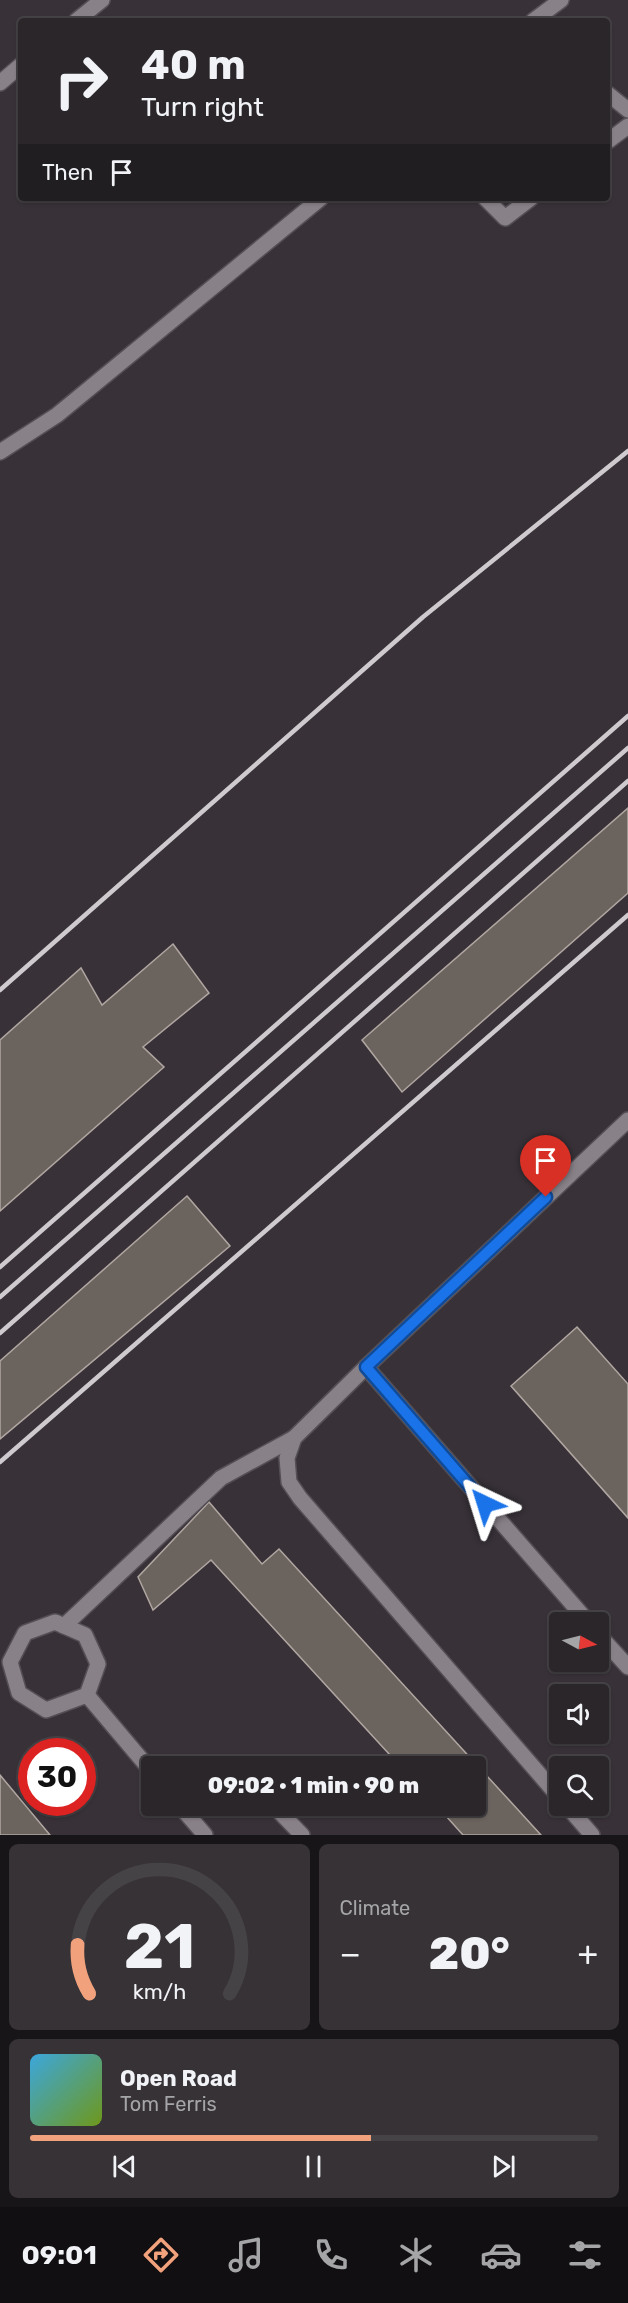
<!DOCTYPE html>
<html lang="en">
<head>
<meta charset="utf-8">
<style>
	:root { --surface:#2a262a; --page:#363236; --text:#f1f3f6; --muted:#a5a5a8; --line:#464347; --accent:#f1a17c }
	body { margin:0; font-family:Rubik,sans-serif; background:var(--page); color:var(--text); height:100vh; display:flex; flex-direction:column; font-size:22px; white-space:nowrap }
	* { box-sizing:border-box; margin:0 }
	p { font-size:20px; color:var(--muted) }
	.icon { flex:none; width:33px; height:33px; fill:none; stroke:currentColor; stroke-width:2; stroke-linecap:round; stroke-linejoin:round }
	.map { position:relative; height:1835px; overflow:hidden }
	.panel { display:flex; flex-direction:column; gap:9px; padding:9px; background:#171517; flex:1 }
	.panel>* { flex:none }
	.banner { position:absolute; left:18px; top:18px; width:592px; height:183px; border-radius:6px; box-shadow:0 2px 4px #0004,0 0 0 2px var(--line); background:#2a262a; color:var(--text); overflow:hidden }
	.needle { width:39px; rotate:97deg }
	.fabs { position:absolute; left:549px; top:1612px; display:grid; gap:12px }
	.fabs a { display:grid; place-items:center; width:60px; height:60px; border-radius:6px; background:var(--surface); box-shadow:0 2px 4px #0004,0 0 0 2px var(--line); font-size:30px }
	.speed { position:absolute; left:18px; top:1738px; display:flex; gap:12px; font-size:30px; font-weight:700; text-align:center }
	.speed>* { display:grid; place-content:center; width:78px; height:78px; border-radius:50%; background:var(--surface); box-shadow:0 2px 4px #0004,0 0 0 2px var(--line); line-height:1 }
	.speed .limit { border:9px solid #d22; background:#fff; color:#111 }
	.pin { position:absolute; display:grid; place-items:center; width:51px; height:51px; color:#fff; margin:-62px -26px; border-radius:50% 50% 50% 0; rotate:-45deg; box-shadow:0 0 6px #0007 }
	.pin .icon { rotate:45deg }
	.me { position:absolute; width:66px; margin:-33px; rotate:319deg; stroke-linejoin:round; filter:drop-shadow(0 0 4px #0008) }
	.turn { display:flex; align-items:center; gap:21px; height:126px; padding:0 24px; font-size:27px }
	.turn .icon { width:78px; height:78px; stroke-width:2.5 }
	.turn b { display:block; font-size:42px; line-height:51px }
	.then { display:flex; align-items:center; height:57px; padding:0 24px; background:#0003; gap:12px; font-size:22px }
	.big { font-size:45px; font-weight:800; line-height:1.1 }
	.panel .tile { flex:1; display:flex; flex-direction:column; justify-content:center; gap:9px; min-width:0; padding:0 21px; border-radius:9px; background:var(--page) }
	.panel .dial { align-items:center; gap:0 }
	.dial svg { height:156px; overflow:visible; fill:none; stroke:var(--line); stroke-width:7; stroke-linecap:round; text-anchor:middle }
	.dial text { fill:var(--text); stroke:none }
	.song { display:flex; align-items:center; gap:18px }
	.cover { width:72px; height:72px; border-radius:9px; background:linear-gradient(135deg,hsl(200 70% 55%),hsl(80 70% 35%)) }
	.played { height:6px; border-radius:3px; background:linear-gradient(90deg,var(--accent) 60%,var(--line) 60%) }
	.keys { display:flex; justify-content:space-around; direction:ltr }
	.heat { display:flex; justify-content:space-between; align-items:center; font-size:33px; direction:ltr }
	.panel .tiles { flex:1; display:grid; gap:9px; grid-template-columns:1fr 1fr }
	.tile:last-child { grid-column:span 2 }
	.trip { position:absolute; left:141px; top:1756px; width:345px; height:60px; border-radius:6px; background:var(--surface); box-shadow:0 2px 4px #0004,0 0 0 2px var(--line); font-weight:800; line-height:60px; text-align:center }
	.menu { display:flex; height:96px; justify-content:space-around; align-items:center; background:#110f11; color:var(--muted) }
	.menu .icon { width:42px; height:42px }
	.menu .on { color:var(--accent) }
	.menu b { font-size:27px; color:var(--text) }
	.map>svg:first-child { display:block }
	.building { fill:#6b635e; stroke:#b1a7a2; stroke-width:1.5 }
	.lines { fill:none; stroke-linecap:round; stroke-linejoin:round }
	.minor-casing { stroke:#544f54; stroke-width:18 }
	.minor { stroke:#888188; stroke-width:15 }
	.rail { stroke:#cecace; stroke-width:4.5 }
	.route-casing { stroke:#114b97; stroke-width:15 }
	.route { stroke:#1a73e8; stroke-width:10 }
</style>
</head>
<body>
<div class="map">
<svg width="628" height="1835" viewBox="0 0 628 1835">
	<rect width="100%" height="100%" fill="#383238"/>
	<g class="building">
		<polygon points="628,808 628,893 402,1092 362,1040"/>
		<polygon points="173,944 209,993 143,1047 164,1067 0,1211 0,1040 81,968 102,1005"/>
		<polygon points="187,1196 230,1246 0,1439 0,1361"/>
		<polygon points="577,1327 628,1384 628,1518 511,1386"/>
		<polygon points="209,1502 262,1564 279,1549 541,1835 463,1835 437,1806 476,1806 476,1767 401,1767 211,1560 153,1610 138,1577"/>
		<polygon points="0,1775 50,1835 0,1835"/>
	</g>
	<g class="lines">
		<g class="minor-casing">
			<g id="minor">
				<polyline points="76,21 102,0"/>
				<polyline points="533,21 561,0"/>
				<polyline points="0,83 21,65"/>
				<polyline points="608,94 628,110"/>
				<polyline points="608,141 628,126"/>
				<polyline points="485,198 505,218 531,198"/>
				<polyline points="0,452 57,415 321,198"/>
				<polyline points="366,1367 294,1438 287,1458 289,1482 300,1498 560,1798"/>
				<polygon points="55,1622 85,1635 98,1664 87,1695 46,1710 19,1693 10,1662 25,1633"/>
				<polyline points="589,1623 366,1367 628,1120"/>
				<polyline points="64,1626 221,1478 294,1438"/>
				<polyline points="598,1634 628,1667"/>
				<polyline points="87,1695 152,1772"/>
				<polyline points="147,1766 171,1767"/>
				<polyline points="180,1806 205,1835"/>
				<polyline points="274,1806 302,1835"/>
				<polyline points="567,1806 592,1835"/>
			</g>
		</g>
		<use href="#minor" class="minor"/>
		<g class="rail">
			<polyline points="0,990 423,617 628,451"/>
			<polyline points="0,1267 628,716"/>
			<polyline points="0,1297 628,748"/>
			<polyline points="0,1333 628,781"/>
			<polyline points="0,1462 628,915"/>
		</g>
	</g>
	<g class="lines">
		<g class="route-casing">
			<polyline id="route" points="485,1504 366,1367 546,1197"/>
		</g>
		<use href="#route" class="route"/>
	</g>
</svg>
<div class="fabs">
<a><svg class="needle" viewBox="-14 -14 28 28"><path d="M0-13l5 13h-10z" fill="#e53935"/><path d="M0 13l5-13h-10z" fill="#a5a5a8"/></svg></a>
<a><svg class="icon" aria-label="sound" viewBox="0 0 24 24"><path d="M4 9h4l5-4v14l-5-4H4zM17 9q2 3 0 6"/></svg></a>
<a><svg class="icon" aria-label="search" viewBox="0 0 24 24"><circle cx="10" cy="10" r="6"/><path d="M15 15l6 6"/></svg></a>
</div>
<div class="speed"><div class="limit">30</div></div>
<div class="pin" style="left:546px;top:1197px;background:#d93025"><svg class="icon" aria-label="arrive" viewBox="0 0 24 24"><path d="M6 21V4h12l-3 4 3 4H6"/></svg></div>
<svg class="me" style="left:485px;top:1504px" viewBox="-20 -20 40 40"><path d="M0-17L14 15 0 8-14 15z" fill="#1a73e8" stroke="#fff" stroke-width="4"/></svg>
<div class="trip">09:02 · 1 min · 90 m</div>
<div class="banner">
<div class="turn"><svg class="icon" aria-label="right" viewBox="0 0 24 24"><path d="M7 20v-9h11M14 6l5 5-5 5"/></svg><div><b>40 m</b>Turn right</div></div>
<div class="then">Then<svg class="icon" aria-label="arrive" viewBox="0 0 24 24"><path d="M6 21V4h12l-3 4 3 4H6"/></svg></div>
</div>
</div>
<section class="panel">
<div class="tiles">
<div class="tile dial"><svg viewBox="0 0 100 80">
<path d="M14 69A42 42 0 1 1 86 69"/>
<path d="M14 69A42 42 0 0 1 8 44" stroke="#f1a17c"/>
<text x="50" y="56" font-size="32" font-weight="700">21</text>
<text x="50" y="72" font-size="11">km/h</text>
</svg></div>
<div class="tile"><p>Climate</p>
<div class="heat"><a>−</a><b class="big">20°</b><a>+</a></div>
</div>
<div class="tile">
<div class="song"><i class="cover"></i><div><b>Open Road</b><p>Tom Ferris</p></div></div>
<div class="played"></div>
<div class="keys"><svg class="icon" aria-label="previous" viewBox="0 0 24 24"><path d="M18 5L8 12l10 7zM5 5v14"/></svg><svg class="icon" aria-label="pause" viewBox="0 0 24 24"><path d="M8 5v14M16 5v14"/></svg><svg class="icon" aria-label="next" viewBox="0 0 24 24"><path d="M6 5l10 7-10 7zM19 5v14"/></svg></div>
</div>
</div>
</section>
<nav class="menu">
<b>09:01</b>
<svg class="icon on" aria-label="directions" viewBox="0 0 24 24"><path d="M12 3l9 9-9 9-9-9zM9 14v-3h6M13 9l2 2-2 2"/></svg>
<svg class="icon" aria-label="music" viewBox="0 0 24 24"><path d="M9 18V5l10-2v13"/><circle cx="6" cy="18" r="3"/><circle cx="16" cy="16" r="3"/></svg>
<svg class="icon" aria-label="phone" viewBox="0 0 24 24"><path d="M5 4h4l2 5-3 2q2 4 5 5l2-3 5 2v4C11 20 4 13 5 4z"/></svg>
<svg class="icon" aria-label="climate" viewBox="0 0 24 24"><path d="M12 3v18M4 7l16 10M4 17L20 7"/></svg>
<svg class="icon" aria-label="car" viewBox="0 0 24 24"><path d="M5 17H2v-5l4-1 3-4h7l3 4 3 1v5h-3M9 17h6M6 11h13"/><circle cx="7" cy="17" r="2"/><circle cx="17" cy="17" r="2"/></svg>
<svg class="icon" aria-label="filters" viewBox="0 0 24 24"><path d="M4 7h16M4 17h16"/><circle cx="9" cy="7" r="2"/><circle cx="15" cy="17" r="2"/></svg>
</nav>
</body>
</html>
